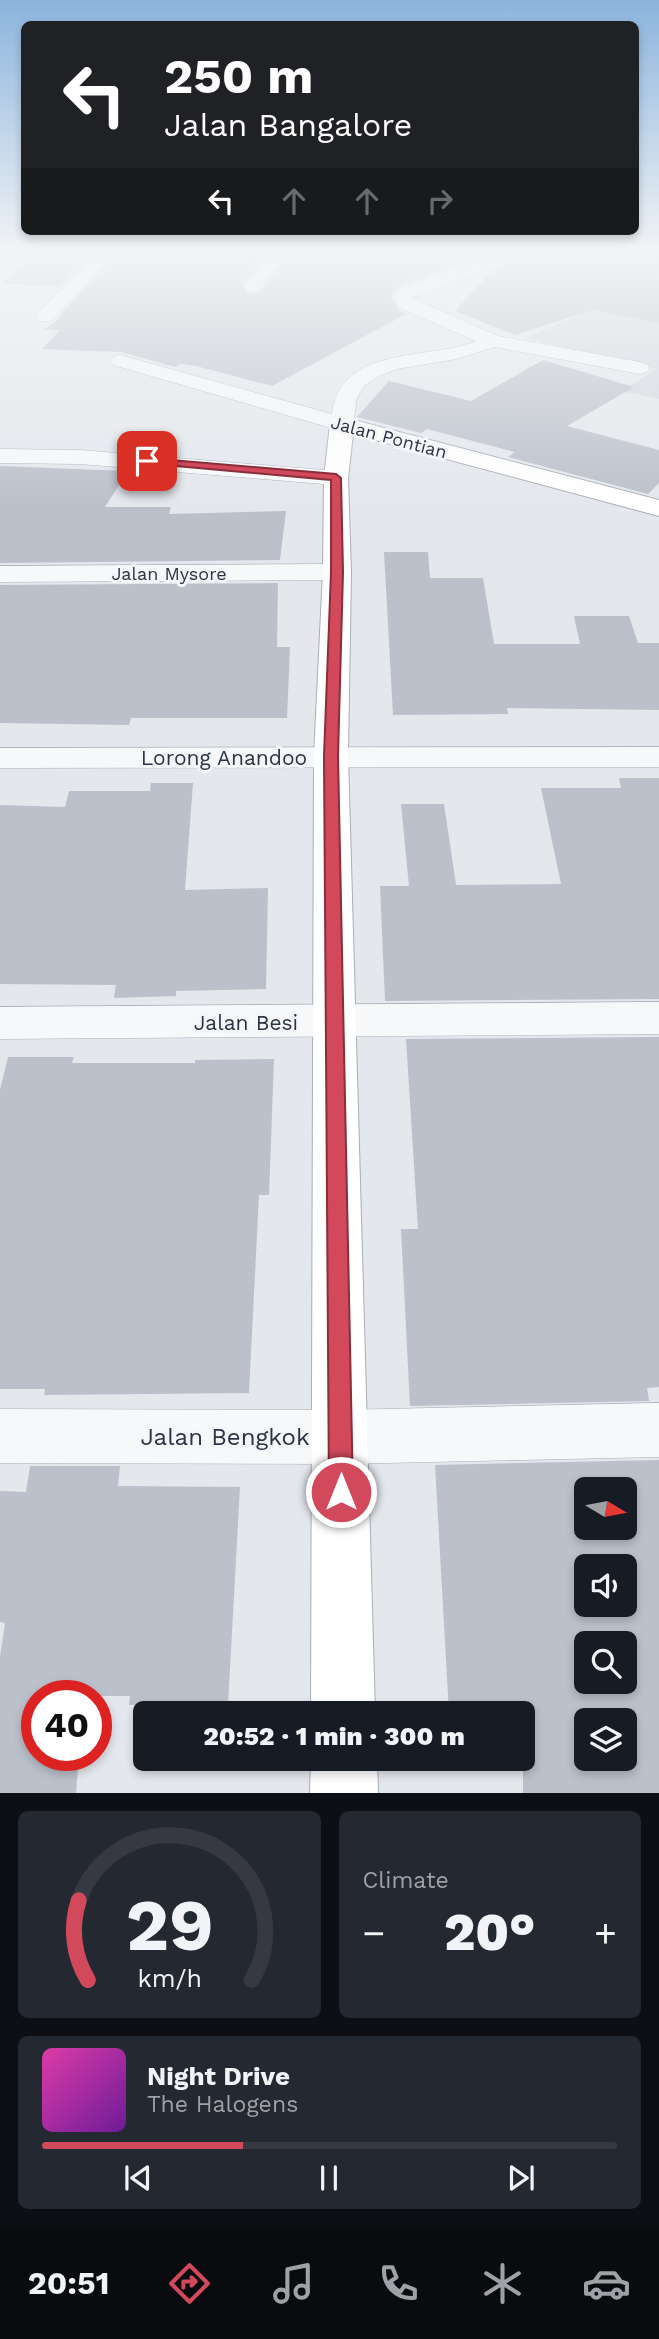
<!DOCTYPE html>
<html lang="en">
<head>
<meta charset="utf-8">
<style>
	:root { --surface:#171b24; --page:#242831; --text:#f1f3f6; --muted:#9ea1a6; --line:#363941; --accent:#d1495b }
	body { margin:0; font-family:"Work Sans",sans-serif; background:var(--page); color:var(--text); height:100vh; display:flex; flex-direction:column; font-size:26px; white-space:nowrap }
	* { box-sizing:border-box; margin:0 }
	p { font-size:23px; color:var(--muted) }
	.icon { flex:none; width:38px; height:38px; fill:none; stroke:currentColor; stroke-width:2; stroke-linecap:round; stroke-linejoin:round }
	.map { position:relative; height:1793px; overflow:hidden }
	.side { display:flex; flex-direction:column; gap:18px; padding:18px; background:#0d0f14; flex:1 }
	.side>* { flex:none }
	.guide { position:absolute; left:21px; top:21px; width:618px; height:214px; border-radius:10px; box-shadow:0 4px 10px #0003; background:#202124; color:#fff; overflow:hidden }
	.needle { width:46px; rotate:100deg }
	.tools { position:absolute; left:574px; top:1477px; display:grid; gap:14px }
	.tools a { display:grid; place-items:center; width:63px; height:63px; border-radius:10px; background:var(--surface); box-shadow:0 4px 10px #0003; font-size:35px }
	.speed { position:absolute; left:21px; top:1680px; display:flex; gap:14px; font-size:35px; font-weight:700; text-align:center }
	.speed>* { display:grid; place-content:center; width:91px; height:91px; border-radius:50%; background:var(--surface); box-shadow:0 4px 10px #0003; line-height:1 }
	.speed .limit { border:10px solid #d22; background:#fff; color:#111 }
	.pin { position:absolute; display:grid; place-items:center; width:60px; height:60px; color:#fff; margin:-30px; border-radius:14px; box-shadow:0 4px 10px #0006 }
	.me { position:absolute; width:77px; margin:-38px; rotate:0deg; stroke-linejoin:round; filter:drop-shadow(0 0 5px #0008) }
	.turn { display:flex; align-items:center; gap:24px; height:147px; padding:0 28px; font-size:32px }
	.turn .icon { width:91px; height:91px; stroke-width:2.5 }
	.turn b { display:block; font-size:49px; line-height:60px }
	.lanes { display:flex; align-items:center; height:66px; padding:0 28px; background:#0003; justify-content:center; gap:35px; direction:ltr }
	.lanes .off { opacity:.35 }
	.big { font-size:52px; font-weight:800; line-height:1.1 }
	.side .card { flex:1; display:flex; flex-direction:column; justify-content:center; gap:10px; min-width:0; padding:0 24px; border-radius:10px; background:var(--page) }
	.side .dial { align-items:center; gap:0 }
	.dial svg { height:182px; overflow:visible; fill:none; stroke:var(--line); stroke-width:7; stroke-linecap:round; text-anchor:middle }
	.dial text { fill:var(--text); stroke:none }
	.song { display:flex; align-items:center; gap:21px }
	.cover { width:84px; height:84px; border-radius:10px; background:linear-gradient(135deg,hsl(320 70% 55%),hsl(280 70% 35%)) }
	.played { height:7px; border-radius:4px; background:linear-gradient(90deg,var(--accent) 35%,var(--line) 35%) }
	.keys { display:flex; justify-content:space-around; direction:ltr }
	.heat { display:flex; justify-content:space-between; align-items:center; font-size:38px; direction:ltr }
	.side .tiles { flex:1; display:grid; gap:18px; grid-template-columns:1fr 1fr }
	.card:last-child { grid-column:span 2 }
	.trip { position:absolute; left:133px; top:1701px; width:402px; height:70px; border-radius:10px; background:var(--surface); box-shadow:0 4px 10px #0003; font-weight:800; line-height:70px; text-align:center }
	.tabs { display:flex; height:112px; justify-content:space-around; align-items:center; background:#090b0e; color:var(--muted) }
	.tabs .icon { width:49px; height:49px }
	.tabs .current { color:var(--accent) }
	.tabs b { font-size:32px; color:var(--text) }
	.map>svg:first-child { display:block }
	.built { fill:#d2d6de }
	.building { fill:#bbc0ca; fill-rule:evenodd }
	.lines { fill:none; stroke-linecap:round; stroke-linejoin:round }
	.street-casing { stroke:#a9aeb7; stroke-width:1 }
	.secondary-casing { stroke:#a9aeb7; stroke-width:2 }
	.street { fill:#f7f8fa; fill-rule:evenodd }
	.secondary { fill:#fff; fill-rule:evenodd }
	.route { fill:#d1495b; stroke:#882f3b; stroke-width:2 }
	.labels { text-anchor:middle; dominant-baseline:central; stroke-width:6; stroke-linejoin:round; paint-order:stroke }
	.far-street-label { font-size:18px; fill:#2b3445; stroke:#f4f6f9 }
	.street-label { font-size:21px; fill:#2b3445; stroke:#f4f6f9 }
	.near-street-label { font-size:24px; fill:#2b3445; stroke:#f4f6f9 }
</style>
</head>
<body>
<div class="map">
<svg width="659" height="1793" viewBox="0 0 659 1793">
	<rect width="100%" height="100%" fill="#e4e7ec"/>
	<polygon class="built" points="659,282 659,399 622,391 656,369 524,338"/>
	<g class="building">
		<polygon points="33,255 92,255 60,287 2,283"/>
		<polygon points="114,255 265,255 242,285 247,294 261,292 287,255 485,255 401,285 391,298 400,311 406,314 272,386 196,366 181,364 175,367 121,352 42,349 60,330 44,329 54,323"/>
		<polygon points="518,255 659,255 659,323 593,310 515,335 455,311 494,269 514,261"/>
		<polygon points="543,360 634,387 567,426 659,450 659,483 648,494 508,457 515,452 427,429 421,433 357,417 389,381 471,401"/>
		<polygon points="0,466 128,471 105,507 171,507 169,514 286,511 280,560 0,563"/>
		<polygon points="384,552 428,552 430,578 483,578 494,644 580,644 574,616 629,616 638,643 659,643 659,710 507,708 508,714 393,715"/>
		<polygon points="278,583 277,647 290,647 287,718 131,718 129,725 0,723 0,585"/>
		<polygon points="619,778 659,778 659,999 385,1001 380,886 409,886 401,804 444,804 456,885 561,884 541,788 621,788"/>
		<polygon points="151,783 193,783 185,890 268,888 266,989 176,991 176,996 114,998 116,985 0,984 0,805 65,807 69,791 150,791"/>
		<polygon points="659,1037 659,1387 647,1388 649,1401 410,1406 401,1229 418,1229 406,1039"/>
		<polygon points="8,1057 74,1057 72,1063 195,1063 195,1060 274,1059 269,1195 259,1195 249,1393 44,1395 45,1389 0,1389 0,1090"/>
		<path d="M659,1460V1793H523V1713H449L435,1465ZM586,1489H625V1528H586ZM586,1566H625V1605H586ZM586,1643H625V1682H586ZM586,1720H625V1759H586Z"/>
		<polygon points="30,1466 120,1466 118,1486 240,1487 228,1705 129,1705 130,1696 37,1696 37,1755 79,1755 76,1793 0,1793 0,1657 5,1623 0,1622 0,1491 26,1492"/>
	</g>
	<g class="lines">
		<g class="street-casing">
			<g id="street">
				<polygon points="95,255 112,255 52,321 38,321 36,317 38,313"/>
				<polygon points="268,255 284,255 259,291 247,291 244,287"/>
				<path d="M492,255H515L513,259L412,298L498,336L640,362L647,364L650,368L647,372L640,374L495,347L456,359L397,369L379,376L364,386L357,398L353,424L350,429L342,431L113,365L110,361L113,357L120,355L332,414C341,344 428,361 476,341L402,309L394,298L402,287Z"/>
				<polygon points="0,449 80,450 336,471 344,473 348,478 344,483 336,485 80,464 0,463"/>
				<polygon points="337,564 346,566 350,572 346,578 337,580 0,582 0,566"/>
				<polygon points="659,747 659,767 0,768 0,748"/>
				<polygon points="659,1002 659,1034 0,1039 0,1007"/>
				<polygon points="659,1403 659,1457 341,1464 0,1463 0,1409 341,1410"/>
			</g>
		</g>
		<g class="secondary-casing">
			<g id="secondary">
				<polygon points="342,417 659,500 659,516 353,434 348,478 351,572 348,756 375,1713 311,1713 314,756 323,572 324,478 330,424 334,419"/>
				<polygon points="311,1759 377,1759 378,1793 310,1793"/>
			</g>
		</g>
		<use href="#street" class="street"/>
		<use href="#secondary" class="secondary"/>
	</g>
	<linearGradient id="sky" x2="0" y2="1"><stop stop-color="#8bb4dd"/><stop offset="0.5" stop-color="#f3f4f6"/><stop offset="1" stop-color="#f3f4f6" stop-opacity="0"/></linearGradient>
	<rect width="659" height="506" fill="url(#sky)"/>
	<polygon class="route" points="147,458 336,474 341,478 343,572 338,756 353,1492 350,1501 341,1504 333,1501 329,1492 324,756 331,572 331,480 143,463 142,461"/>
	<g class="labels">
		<g class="far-street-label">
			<text transform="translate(389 437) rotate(15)">Jalan Pontian</text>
			<text x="169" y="573">Jalan Mysore</text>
		</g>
		<g class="street-label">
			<text x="224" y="757">Lorong Anandoo</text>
			<text x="246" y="1022">Jalan Besi</text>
		</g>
		<g class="near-street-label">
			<text x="225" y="1437">Jalan Bengkok</text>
		</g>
	</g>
</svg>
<div class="tools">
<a><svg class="needle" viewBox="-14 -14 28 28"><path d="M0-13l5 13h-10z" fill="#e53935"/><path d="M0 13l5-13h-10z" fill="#9ea1a6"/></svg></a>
<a><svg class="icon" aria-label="sound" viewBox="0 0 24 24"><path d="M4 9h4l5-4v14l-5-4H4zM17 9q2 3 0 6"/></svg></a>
<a><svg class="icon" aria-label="search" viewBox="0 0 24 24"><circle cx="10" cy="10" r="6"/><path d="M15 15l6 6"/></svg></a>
<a><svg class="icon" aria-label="layers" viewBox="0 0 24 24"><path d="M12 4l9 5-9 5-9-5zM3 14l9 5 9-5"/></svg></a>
</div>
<div class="speed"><div class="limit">40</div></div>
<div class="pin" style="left:147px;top:461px;background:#d93025"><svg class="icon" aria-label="arrive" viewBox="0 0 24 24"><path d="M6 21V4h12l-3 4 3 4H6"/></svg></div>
<svg class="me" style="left:341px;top:1492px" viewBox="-20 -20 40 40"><circle r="17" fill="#d1495b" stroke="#fff" stroke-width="3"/><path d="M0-11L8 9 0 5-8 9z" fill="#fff"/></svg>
<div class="trip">20:52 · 1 min · 300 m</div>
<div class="guide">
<div class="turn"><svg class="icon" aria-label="left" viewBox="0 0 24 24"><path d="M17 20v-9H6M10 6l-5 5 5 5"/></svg><div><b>250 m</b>Jalan Bangalore</div></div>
<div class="lanes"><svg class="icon" aria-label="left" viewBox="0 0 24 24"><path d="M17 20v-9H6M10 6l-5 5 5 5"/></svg><svg class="icon off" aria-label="ahead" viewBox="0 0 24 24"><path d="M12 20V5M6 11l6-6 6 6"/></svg><svg class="icon off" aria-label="ahead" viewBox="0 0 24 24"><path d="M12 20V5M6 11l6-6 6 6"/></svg><svg class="icon off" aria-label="right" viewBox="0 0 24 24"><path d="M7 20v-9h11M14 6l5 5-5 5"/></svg></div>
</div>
</div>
<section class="side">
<div class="tiles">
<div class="card dial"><svg viewBox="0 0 100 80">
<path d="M14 69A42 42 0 1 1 86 69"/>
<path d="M14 69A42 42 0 0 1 10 34" stroke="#d1495b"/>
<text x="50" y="56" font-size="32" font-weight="700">29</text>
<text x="50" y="72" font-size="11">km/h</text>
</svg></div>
<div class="card"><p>Climate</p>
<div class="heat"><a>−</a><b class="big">20°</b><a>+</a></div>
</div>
<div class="card">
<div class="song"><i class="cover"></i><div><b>Night Drive</b><p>The Halogens</p></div></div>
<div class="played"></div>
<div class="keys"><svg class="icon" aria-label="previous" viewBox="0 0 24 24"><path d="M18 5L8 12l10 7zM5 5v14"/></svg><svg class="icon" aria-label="pause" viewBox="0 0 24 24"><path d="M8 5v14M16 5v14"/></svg><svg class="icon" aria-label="next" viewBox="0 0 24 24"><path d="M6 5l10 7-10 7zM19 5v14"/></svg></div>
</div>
</div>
</section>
<nav class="tabs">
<b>20:51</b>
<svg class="icon current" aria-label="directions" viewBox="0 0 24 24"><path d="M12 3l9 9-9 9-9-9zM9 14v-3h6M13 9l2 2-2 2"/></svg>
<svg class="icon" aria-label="music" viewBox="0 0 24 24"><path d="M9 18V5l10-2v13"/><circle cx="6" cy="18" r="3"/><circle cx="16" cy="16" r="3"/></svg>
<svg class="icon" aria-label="phone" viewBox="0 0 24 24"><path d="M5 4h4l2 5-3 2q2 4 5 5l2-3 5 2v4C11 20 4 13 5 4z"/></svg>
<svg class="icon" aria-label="climate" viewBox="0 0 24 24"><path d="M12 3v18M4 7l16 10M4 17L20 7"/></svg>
<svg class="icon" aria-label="car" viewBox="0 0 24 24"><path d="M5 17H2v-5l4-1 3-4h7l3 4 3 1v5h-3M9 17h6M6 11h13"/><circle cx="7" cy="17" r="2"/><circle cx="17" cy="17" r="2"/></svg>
</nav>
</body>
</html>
